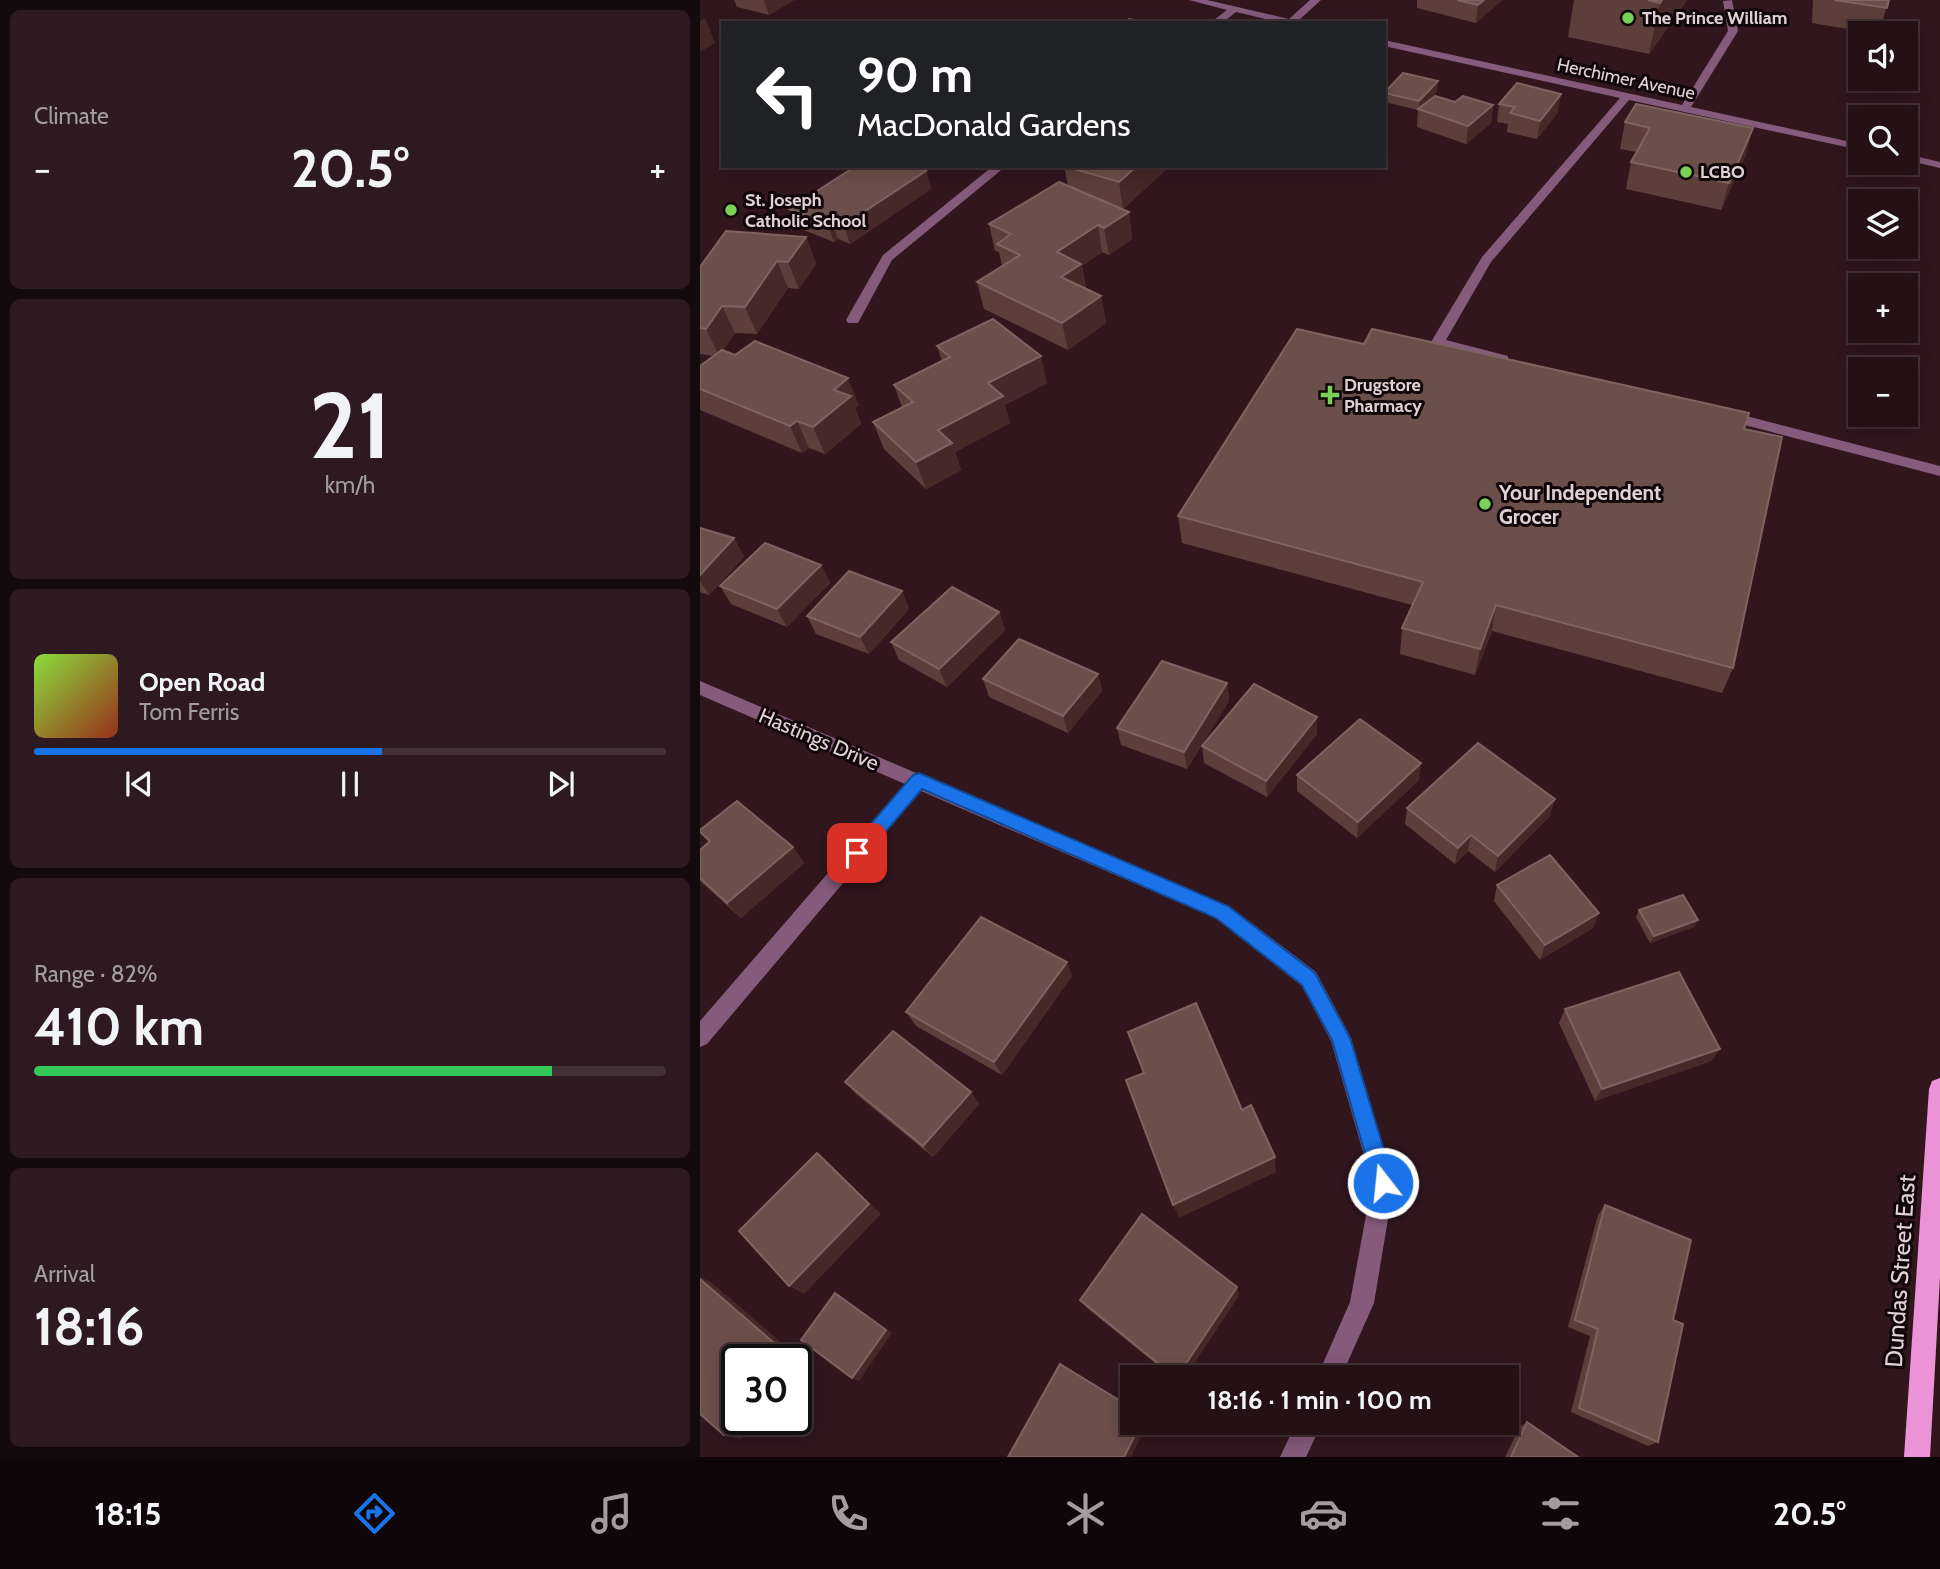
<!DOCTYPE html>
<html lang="en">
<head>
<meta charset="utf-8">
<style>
	:root { --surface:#251016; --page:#2d191f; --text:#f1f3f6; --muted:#a39da1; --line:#423035; --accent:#1a73e8 }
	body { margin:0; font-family:Cabin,sans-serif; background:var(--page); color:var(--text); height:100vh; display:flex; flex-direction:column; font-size:26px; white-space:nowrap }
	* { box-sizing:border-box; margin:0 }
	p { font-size:23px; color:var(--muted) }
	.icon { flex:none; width:38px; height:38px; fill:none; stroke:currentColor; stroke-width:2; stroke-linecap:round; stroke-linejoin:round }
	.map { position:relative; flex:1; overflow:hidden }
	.drawer { display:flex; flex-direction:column; gap:10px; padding:10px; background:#14090c; width:700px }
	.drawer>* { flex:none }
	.hud { position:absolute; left:21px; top:21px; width:665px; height:147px; border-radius:0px; box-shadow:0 4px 18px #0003,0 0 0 2px var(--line); background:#202124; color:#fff; overflow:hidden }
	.controls { position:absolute; left:1148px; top:21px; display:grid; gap:14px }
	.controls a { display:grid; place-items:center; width:70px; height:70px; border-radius:0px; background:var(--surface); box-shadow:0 4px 18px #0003,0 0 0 2px var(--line); font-size:35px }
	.speed { position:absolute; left:21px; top:1344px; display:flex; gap:14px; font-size:35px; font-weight:700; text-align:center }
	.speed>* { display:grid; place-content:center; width:91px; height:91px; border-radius:50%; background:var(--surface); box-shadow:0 4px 18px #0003,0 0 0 2px var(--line); line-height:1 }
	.speed .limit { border:4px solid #111; border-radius:10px; background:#fff; color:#111 }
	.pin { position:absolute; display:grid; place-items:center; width:60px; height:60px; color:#fff; margin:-30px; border-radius:14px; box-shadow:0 4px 10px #0006 }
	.me { position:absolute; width:77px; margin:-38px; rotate:344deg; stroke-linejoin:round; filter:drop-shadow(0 0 5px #0008) }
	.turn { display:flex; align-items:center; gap:24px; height:147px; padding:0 21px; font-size:32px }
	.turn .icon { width:91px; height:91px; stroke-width:2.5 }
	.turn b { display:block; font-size:49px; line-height:60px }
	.big { font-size:52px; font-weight:700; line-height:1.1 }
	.drawer .tile { flex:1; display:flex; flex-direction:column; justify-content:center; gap:10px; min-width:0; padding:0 24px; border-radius:10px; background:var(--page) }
	.drawer .dial { align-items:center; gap:0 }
	.dial b { font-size:91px; line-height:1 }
	.song { display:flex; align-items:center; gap:21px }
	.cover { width:84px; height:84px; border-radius:10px; background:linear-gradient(135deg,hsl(90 70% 55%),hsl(10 70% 35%)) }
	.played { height:7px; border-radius:4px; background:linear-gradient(90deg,var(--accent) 55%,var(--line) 55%) }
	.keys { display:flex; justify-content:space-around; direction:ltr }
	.heat { display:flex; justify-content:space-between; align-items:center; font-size:38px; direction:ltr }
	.charge { height:10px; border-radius:5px; background:linear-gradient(90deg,#34c759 82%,var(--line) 0) }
	.trip { position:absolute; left:420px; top:1365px; width:399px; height:70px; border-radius:0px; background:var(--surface); box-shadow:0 4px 18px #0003,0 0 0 2px var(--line); font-weight:700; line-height:70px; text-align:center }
	.tab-bar { display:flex; height:112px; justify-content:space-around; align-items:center; background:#0f0609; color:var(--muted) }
	.tab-bar .icon { width:49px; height:49px }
	.tab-bar .on { color:var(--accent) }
	.tab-bar b { font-size:32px; color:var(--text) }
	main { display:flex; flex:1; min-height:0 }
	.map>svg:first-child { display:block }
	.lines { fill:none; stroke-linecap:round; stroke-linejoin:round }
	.minor { fill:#855a7a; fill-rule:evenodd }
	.major { fill:#ec93d7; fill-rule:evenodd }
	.wall { fill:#5c3f3b }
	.shaded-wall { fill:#452828 }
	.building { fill:#6b4f4b; stroke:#7e6360; stroke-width:2 }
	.route { fill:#1a73e8; stroke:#114b97; stroke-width:2 }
	.poi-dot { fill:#79d157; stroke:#110609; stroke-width:2.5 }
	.labels { text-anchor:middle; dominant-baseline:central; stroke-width:6; stroke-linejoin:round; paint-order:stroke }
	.far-poi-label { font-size:18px; font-weight:bold; fill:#e3d0d4; stroke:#110609; text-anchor:start }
	.far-street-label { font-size:18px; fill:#e3d0d4; stroke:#110609 }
	.poi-label { font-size:21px; font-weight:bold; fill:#e3d0d4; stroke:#110609; text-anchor:start }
	.street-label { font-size:21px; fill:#e3d0d4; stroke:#110609 }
	.near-street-label { font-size:24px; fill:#e3d0d4; stroke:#110609 }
</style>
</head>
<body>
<main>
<section class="drawer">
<div class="tile"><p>Climate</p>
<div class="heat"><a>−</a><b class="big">20.5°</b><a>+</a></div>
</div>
<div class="tile dial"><b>21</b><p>km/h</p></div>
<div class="tile">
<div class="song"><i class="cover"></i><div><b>Open Road</b><p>Tom Ferris</p></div></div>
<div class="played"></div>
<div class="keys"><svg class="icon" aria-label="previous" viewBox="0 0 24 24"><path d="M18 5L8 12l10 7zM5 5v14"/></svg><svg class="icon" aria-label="pause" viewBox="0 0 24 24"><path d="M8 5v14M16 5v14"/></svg><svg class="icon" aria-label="next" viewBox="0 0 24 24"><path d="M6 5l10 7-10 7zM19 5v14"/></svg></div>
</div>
<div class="tile"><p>Range · 82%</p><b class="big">410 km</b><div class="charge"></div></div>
<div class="tile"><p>Arrival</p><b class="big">18:16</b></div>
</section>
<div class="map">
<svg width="1240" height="1457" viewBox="0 0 1240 1457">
	<rect width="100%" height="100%" fill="#31161e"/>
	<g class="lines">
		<g class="minor">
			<polygon points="489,0 507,0 589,19 610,0 621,0 598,21 601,23 582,23 536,12 522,23 510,23 527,10"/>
			<polygon points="1032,0 1038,31 991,107 1160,144 1160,150 929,100 791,262 746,340 808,356 808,362 803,363 733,345 731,342 782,257 920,98 684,46 684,40 982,105 1028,31 1023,1"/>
			<polygon points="1206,154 1240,162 1240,168 1206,160"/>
			<polygon points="293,166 306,166 192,260 158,323 148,323 146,320 183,255"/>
			<polygon points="1023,410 1240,466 1240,476 1018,418 1018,412"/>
			<polygon points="0,681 529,906 616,972 651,1038 694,1183 674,1303 641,1377 617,1377 650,1302 672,1183 631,1041 602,986 515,918 221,791 7,1044 0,1047 0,1021 205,784 0,695"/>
			<polygon points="596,1423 622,1423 606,1457 580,1457"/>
		</g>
		<polygon class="major" points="1240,1078 1240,1277 1230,1457 1204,1457 1229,1089 1232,1081"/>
	</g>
	<g class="wall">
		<polygon points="34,0 94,0 69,15 37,7"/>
		<polygon points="717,0 802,0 776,23 717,8"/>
		<polygon points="874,0 987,0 949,54 868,37"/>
		<polygon points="1113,0 1189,0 1182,22 1206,33 1165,33 1166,32 1112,23"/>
		<polygon points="1160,48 1160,79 1194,79 1192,84 1152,78"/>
		<polygon points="737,91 726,103 755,102 793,105 791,123 766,144 717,127 718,110 684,102 684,92"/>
		<polygon points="799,104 858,112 837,139 807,132 808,124 797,122"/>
		<polygon points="936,104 1046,155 1021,210 926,189 931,162 937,152 920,149 925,122"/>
		<polygon points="239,166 257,166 251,170"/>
		<polygon points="364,166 470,166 423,209 419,207 429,212 432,239 409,255 402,252 382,266 386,288 401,296 406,323 368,350 284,309 277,282 302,266 299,252 295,251 289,224 368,186"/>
		<polygon points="226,171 231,189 150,244 138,239 134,242 96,227 89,209"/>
		<polygon points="106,237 116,264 99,289 88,288 57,334 35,333 23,350 159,405 155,408 161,424 125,454 109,448 102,453 0,410 0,366 14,356 0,354 0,267"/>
		<polygon points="237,346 347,383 305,405 310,423 255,452 261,470 226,489 184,449 173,422 202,407 194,385 242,361"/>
		<polygon points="1044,429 1033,668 1022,693 792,631 775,675 700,654 702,628 712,605 482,543 478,516"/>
		<polygon points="0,528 34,538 44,557 9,595 0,592"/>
		<polygon points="121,565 130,583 87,627 31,604 20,586"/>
		<polygon points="202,591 209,609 169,654 116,634 107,616"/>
		<polygon points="299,612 305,630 247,687 199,660 191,642"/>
		<polygon points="398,674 402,691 368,733 289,697 283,679"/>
		<polygon points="527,683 529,701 487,769 421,745 417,728"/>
		<polygon points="617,717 617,734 567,797 504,763 502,746"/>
		<polygon points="597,775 719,780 657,838 597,791"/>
		<polygon points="707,808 850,816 795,872 768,851 755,864 705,824"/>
		<polygon points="0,832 93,847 104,863 41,918 0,881 0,850 9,843"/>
		<polygon points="797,885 893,928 840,960 794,901"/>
		<polygon points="939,910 998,920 994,927 950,943 936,917"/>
		<polygon points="372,976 302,1075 216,1026 206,1012"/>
		<polygon points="865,1009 1020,1049 1011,1061 895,1101 859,1023"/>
		<polygon points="145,1082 271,1092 279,1104 233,1157 156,1094"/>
		<polygon points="905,1205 973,1320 958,1442 948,1446 871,1412 890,1336 868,1327 898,1215"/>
		<polygon points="539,1295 485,1377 472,1377 387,1308 380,1300"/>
		<polygon points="827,1422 878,1457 805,1457 819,1428"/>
	</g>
	<g class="shaded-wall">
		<polygon points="64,0 94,0 69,15"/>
		<polygon points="784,0 802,0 776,23 778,5"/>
		<polygon points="962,0 987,0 949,54 960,3"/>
		<polygon points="5,18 15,43 0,52 0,21"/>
		<polygon points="738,81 737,91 719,111 719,101"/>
		<polygon points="861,94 858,112 837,139 840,121"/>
		<polygon points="793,105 791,123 766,144 768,126"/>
		<polygon points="1053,128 1046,155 1021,210 1029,183"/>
		<polygon points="437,166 470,166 423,209 419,182"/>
		<polygon points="226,171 231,189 150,244 144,225"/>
		<polygon points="429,212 432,239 409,255 404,228"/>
		<polygon points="132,221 138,239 134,242 127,224"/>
		<polygon points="398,225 402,252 382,266 386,291 367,304 357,252"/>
		<polygon points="106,237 116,264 99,289 88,262"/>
		<polygon points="77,261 88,288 57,334 45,307"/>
		<polygon points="401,296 406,323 368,350 362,323"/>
		<polygon points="22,306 35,333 19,356 6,329"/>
		<polygon points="341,356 347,383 305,405 310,423 255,452 261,470 226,489 216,462 238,430 288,383"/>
		<polygon points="148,378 159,405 155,408 161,424 125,454 113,427 134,390"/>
		<polygon points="97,421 109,448 102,453 90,426"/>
		<polygon points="34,538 44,557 9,595 0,581 0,575"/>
		<polygon points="121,565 130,583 87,627 77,609"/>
		<polygon points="202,591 209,609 169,654 160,637"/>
		<polygon points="796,605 792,631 775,675 780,649"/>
		<polygon points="299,612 305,630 247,687 239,669"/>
		<polygon points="398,674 402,691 368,733 363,716"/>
		<polygon points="527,683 529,701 487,769 484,752"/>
		<polygon points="617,717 617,734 567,797 566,781"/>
		<polygon points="721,763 719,780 657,838 658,822"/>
		<polygon points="855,799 850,816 795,872 798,856"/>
		<polygon points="771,835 768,851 755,864 758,848"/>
		<polygon points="93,847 104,863 41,918 27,903"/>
		<polygon points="899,913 893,928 840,960 845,945"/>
		<polygon points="998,920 994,927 950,943 954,936"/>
		<polygon points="367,962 372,976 302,1075 294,1062"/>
		<polygon points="1020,1049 1011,1061 895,1101 902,1089"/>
		<polygon points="271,1092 279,1104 233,1157 223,1146"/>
		<polygon points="117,1153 130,1164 181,1214 104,1294 89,1286"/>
		<polygon points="575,1157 576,1172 479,1218 473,1205"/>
		<polygon points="0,1277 11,1282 103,1361 96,1370 96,1360 85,1360 0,1279"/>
		<polygon points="537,1287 539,1295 485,1377 477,1377"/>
		<polygon points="135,1293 192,1333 159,1381 152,1378"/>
		<polygon points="37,1419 57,1419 41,1439 24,1435"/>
		<polygon points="441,1423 448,1423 431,1457 424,1457"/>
	</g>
	<g class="building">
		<polygon points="757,0 784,0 778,5"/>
		<polygon points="948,0 962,0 960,3"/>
		<polygon points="1134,0 1189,0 1187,8"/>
		<polygon points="429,19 449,23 426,23"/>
		<polygon points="1170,20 1210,26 1206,45 1206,33 1167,33"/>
		<polygon points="703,73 738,81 719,101 684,93"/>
		<polygon points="817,83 861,94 840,121 810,113 815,107 799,104"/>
		<polygon points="735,96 755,102 763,96 793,105 768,126 718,109"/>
		<polygon points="936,104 1053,128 1029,183 931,162 950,128 925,122"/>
		<polygon points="156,166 213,166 226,171 144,225 132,221 127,224 89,209"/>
		<polygon points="364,166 437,166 419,182"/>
		<polygon points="359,182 429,212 404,228 398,225 357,252 381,264 361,277 401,296 362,323 277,282 320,255 297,244 311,234 289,224"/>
		<polygon points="26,231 106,237 88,262 77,261 45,307 22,306 6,329 0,328 0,267"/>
		<polygon points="293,319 341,356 288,383 303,396 238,430 252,443 216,462 173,422 213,402 194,385 250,357 237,346"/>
		<polygon points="597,329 664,344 672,329 1049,413 1044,429 1082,437 1033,668 796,605 780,649 702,628 723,582 478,516"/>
		<polygon points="55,341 148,378 134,390 151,396 113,427 97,421 90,426 0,389 0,366 22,350 35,355"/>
		<polygon points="0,528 34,538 0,575"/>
		<polygon points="65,543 121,565 77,609 20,586"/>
		<polygon points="149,571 202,591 160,637 107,616"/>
		<polygon points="252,587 299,612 239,669 191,642"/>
		<polygon points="319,639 398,674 363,716 283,679"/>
		<polygon points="462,661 527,683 484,752 417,728"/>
		<polygon points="554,684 617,717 566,781 502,746"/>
		<polygon points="660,719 721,763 658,822 597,775"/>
		<polygon points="778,743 855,799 798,856 771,835 758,848 707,808"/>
		<polygon points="37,801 93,847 27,903 0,878 0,850 10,841 0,832 0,830"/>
		<polygon points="850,855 899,913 845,945 797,885"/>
		<polygon points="983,895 998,920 954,936 939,910"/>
		<polygon points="281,917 367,962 294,1062 206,1012"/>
		<polygon points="979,972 1020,1049 902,1089 865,1009"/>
		<polygon points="496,1003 542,1110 551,1105 575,1157 473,1205 426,1080 444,1073 428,1032"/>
		<polygon points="193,1031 271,1092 223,1146 145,1082"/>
		<polygon points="117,1153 169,1204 89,1286 39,1231"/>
		<polygon points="905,1205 991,1240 973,1320 983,1324 958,1442 879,1408 898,1329 875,1320"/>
		<polygon points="442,1214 537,1287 477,1377 475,1377 380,1300"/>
		<polygon points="0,1279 88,1355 85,1360 37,1360 37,1419 24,1435 0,1414"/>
		<polygon points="135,1293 186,1330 152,1378 101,1340"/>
		<polygon points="360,1364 432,1408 432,1423 441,1423 424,1457 308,1457"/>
		<polygon points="827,1422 878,1457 811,1457"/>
	</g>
	<polygon class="route" points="219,773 528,906 615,973 650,1038 694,1183 691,1191 683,1194 676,1191 632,1040 602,985 516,918 222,789 163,858 157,860 151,858 149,853 151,847 213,775"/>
	<g class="poi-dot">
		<circle cx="928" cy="18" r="7"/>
		<circle cx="986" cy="172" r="7"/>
		<circle cx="31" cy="210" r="7"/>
		<path d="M626.5 384.5h7v7h7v7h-7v7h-7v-7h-7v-7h7z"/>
		<circle cx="785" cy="504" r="7"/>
	</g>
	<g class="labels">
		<g class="far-poi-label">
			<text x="942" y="18">The Prince William</text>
			<text x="1000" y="172">LCBO</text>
			<text x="45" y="200">St. Joseph<tspan x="45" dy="21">Catholic School</tspan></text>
			<text x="644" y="385">Drugstore<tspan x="644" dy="21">Pharmacy</tspan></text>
		</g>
		<g class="far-street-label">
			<text transform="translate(926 79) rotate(12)">Herchimer Avenue</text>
		</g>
		<g class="poi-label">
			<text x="799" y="492">Your Independent<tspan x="799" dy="24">Grocer</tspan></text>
		</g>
		<g class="street-label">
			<text transform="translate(119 739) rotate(23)">Hastings Drive</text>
		</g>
		<g class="near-street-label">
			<text transform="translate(1200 1271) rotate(-86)">Dundas Street East</text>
		</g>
	</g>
</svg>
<div class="controls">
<a><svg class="icon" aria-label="sound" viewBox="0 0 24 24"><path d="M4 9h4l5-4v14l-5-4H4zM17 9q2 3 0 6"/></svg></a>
<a><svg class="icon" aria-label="search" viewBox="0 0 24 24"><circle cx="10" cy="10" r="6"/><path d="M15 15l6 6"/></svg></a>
<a><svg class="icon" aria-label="layers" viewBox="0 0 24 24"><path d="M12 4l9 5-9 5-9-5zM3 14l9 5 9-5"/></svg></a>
<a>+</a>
<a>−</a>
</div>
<div class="speed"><div class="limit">30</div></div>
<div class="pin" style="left:157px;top:853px;background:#d93025"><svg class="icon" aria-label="arrive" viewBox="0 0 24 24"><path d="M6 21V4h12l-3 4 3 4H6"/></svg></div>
<svg class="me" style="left:683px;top:1183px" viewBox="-20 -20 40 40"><circle r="17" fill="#1a73e8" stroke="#fff" stroke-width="3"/><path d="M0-11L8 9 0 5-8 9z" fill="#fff"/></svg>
<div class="trip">18:16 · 1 min · 100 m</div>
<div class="hud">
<div class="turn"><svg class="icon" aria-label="left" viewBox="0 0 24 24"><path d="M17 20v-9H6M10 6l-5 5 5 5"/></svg><div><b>90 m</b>MacDonald Gardens</div></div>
</div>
</div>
</main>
<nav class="tab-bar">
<b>18:15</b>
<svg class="icon on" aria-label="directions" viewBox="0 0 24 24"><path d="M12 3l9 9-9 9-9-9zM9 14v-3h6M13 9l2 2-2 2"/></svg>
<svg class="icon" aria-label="music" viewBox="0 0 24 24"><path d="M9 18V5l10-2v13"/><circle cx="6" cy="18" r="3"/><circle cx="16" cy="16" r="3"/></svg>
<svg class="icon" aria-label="phone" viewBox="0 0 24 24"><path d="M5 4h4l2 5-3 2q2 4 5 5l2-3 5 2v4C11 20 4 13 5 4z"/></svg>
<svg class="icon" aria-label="climate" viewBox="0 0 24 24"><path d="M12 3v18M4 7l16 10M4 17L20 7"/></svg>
<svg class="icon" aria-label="car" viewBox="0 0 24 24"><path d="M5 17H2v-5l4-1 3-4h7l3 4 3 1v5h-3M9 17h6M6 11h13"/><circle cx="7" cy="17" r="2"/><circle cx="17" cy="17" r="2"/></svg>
<svg class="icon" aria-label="filters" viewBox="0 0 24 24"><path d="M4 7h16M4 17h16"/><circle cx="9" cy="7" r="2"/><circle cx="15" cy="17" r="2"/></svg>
<b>20.5°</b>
</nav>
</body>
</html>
